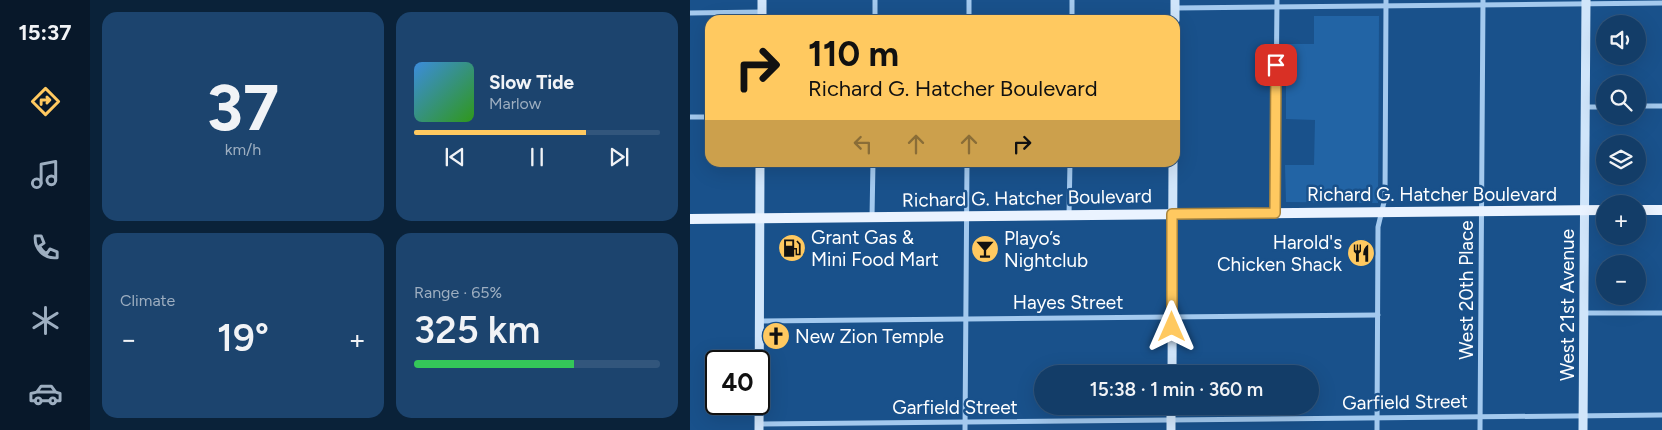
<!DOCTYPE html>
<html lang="en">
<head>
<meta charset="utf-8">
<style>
	:root { --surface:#133d68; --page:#1c446e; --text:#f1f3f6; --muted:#9daec0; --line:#32567c; --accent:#ffc960 }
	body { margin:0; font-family:Figtree,sans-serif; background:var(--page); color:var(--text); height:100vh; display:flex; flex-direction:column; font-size:19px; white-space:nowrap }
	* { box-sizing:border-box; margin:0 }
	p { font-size:16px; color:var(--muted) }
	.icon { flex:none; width:28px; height:28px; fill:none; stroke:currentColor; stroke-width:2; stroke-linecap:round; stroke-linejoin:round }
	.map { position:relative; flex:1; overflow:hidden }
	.details { display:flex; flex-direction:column; gap:12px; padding:12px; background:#0a2239; width:600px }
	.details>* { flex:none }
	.hud { position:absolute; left:15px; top:15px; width:475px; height:152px; border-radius:15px; box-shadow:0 5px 20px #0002,0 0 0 1px var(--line); background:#ffc960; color:#111; overflow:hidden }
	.tools { position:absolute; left:906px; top:15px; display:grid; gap:10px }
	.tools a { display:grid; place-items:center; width:50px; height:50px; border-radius:50%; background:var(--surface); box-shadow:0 5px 20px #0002,0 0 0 1px var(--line); font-size:25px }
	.speed { position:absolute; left:15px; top:350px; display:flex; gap:10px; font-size:25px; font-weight:700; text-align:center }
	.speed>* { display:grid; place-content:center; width:65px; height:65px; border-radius:50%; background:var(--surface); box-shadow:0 5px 20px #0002,0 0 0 1px var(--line); line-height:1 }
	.speed .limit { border:2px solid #111; border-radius:8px; background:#fff; color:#111 }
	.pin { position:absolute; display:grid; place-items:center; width:42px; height:42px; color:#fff; margin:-21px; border-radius:10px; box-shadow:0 2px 8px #0006 }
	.me { position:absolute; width:55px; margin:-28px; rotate:0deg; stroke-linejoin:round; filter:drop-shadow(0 0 4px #0008) }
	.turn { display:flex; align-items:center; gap:18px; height:105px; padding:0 20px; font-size:22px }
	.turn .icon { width:65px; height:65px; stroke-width:2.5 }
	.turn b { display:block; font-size:35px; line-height:42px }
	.lanes { display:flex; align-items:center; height:48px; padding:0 20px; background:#0003; justify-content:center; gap:25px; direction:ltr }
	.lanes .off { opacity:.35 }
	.big { font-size:38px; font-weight:600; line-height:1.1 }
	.details .widget { flex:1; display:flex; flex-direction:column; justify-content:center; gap:8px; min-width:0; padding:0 18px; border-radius:15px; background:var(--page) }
	.details .dial { align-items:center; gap:0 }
	.dial b { font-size:65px; line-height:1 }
	.song { display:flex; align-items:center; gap:15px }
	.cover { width:60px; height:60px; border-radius:8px; background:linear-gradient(135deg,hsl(210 70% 55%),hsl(110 70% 35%)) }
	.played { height:5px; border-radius:2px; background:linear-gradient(90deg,var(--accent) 70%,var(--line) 70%) }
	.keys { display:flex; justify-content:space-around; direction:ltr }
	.heat { display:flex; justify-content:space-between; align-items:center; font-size:28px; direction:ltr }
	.charge { height:8px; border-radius:4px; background:linear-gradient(90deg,#34c759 65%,var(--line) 0) }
	.details .tiles { flex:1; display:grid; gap:12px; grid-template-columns:repeat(2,1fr) }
	.trip { position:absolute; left:344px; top:365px; width:285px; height:50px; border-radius:25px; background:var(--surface); box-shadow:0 5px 20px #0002,0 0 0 1px var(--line); font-weight:600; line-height:50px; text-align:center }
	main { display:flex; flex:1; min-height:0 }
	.tab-bar { display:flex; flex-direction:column; width:90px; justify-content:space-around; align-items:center; background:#08182a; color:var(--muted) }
	.tab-bar .icon { width:35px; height:35px }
	.tab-bar .current { color:var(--accent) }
	.tab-bar b { font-size:22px; color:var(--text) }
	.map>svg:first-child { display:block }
	.green { fill:#2264a5 }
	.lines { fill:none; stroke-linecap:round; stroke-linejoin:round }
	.street { stroke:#a3c9ee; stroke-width:5 }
	.secondary { stroke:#d0e5fa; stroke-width:9 }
	.primary { stroke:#eaf3ff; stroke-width:10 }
	.route-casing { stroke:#a6833e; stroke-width:12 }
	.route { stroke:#ffc960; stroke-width:9 }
	.labels { text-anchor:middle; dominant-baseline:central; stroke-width:5; stroke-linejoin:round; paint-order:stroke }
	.street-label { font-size:19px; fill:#fff; stroke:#19518b }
	.poi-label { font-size:19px; fill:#fff; stroke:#19518b; text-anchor:start }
</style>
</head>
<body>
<main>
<nav class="tab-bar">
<b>15:37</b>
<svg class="icon current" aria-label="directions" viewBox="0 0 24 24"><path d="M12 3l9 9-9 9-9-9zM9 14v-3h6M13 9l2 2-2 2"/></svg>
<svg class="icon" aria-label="music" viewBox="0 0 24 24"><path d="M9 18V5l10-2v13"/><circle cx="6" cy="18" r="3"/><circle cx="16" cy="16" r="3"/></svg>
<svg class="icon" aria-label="phone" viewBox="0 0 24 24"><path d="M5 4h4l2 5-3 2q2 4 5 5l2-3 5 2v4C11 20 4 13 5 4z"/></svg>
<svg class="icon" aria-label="climate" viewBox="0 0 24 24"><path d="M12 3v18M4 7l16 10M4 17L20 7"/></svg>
<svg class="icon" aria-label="car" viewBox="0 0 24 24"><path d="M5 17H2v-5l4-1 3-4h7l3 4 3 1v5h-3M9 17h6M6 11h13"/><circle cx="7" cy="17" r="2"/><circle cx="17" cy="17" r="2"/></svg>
</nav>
<section class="details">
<div class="tiles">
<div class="widget dial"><b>37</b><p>km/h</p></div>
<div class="widget">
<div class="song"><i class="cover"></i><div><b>Slow Tide</b><p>Marlow</p></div></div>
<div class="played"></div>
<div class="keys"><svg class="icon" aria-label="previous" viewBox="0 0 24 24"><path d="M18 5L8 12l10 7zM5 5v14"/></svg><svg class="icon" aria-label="pause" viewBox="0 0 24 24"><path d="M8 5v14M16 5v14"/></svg><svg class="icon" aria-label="next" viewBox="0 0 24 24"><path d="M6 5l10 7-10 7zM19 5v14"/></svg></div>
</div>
<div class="widget"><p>Climate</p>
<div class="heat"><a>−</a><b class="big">19°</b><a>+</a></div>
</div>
<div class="widget"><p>Range · 65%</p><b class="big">325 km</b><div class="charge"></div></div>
</div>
</section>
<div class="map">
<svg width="972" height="430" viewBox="0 0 972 430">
	<rect width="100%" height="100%" fill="#19518b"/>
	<polygon class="green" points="624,16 689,16 688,203 596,202 595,165 624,165 625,120 596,119 596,44 624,44"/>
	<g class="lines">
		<g class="street">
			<polyline points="485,8 972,3"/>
			<polyline points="0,13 72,12"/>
			<polyline points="185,20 185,0"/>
			<polyline points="279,20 279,0"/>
			<polyline points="382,20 382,0"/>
			<polyline points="948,106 972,106"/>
			<polyline points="895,107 915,107"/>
			<polyline points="0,117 20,117"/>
			<polyline points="585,213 587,0"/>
			<polyline points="379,215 380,162"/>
			<polyline points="182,217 183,162"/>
			<polyline points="894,313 972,313"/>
			<polyline points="69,321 688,315"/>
			<polyline points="69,424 972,415"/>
			<polyline points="275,430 277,162"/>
			<polyline points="687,430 688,227 695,198 696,0"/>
			<polyline points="790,430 793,0"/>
		</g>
		<g class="secondary">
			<polyline points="72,20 72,0"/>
			<polyline points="485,20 485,0"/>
			<polyline points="482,374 483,162"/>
			<polyline points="69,430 70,162"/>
			<polyline points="481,430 481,406"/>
			<polyline points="893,430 896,0"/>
		</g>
		<g class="primary">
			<polyline points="948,210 972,210"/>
			<polyline points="0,219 915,210"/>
		</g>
	</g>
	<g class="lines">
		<g class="route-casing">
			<polyline id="route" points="482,327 482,214 585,213 586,65"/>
		</g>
		<use href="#route" class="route"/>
	</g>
	<defs>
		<g id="fuel-disc" transform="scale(1.4375)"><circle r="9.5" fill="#ffc960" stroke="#19518b"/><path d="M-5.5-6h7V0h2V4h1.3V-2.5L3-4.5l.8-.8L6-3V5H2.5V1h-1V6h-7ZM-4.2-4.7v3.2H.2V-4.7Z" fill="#111"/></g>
		<g id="bar-disc" transform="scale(1.4375)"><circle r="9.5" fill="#ffc960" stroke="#19518b"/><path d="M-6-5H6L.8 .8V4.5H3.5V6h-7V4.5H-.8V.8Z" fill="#111"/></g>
		<g id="restaurant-disc" transform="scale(1.4375)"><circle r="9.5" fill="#ffc960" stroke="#19518b"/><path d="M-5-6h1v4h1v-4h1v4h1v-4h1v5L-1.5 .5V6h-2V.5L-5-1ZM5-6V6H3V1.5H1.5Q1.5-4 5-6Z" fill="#111"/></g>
		<g id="church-disc" transform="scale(1.4375)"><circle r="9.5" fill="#ffc960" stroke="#19518b"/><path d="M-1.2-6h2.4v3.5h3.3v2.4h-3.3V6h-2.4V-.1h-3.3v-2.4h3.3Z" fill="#111"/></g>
	</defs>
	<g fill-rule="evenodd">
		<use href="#fuel-disc" x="102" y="248"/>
		<use href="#bar-disc" x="295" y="249"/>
		<use href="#restaurant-disc" x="671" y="253"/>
		<use href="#church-disc" x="86" y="336"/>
	</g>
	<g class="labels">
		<g class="street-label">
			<text x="742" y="194">Richard G. Hatcher Boulevard</text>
			<text transform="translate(337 198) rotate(-1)">Richard G. Hatcher Boulevard</text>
			<text transform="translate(776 290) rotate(-90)">West 20th Place</text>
			<text x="378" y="302">Hayes Street</text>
			<text transform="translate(877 305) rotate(-90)">West 21st Avenue</text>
			<text transform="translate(715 402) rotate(-1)">Garfield Street</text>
			<text x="265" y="407">Garfield Street</text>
		</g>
		<g class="poi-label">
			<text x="121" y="237">Grant Gas &amp;<tspan x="121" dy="22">Mini Food Mart</tspan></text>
			<text x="314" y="238">Playo’s<tspan x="314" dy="22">Nightclub</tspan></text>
			<text x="652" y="242" text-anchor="end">Harold's<tspan x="652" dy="22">Chicken Shack</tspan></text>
			<text x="105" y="336">New Zion Temple</text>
		</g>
	</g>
</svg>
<div class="tools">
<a><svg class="icon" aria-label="sound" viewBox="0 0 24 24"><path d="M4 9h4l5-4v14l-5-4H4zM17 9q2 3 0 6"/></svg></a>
<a><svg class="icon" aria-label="search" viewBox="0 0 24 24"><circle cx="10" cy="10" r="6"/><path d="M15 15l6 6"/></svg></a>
<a><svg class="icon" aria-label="layers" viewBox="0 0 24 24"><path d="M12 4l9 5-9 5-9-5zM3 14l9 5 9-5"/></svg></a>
<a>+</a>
<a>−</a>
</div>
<div class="speed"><div class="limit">40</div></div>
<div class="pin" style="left:586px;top:65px;background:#d93025"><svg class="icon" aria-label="arrive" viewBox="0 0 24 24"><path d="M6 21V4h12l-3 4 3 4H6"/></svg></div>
<svg class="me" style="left:482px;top:327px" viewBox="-20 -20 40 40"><path d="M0-17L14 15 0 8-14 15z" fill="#ffc960" stroke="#fff" stroke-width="4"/></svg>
<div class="trip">15:38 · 1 min · 360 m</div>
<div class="hud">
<div class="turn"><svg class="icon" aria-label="right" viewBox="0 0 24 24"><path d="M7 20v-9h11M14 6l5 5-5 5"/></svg><div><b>110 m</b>Richard G. Hatcher Boulevard</div></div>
<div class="lanes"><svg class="icon off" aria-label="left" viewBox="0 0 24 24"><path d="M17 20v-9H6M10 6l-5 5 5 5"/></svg><svg class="icon off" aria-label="ahead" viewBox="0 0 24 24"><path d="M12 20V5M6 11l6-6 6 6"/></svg><svg class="icon off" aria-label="ahead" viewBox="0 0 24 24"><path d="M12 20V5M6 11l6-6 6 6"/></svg><svg class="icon" aria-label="right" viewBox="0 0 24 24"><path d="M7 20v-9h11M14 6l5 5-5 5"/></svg></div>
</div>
</div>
</main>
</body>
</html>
